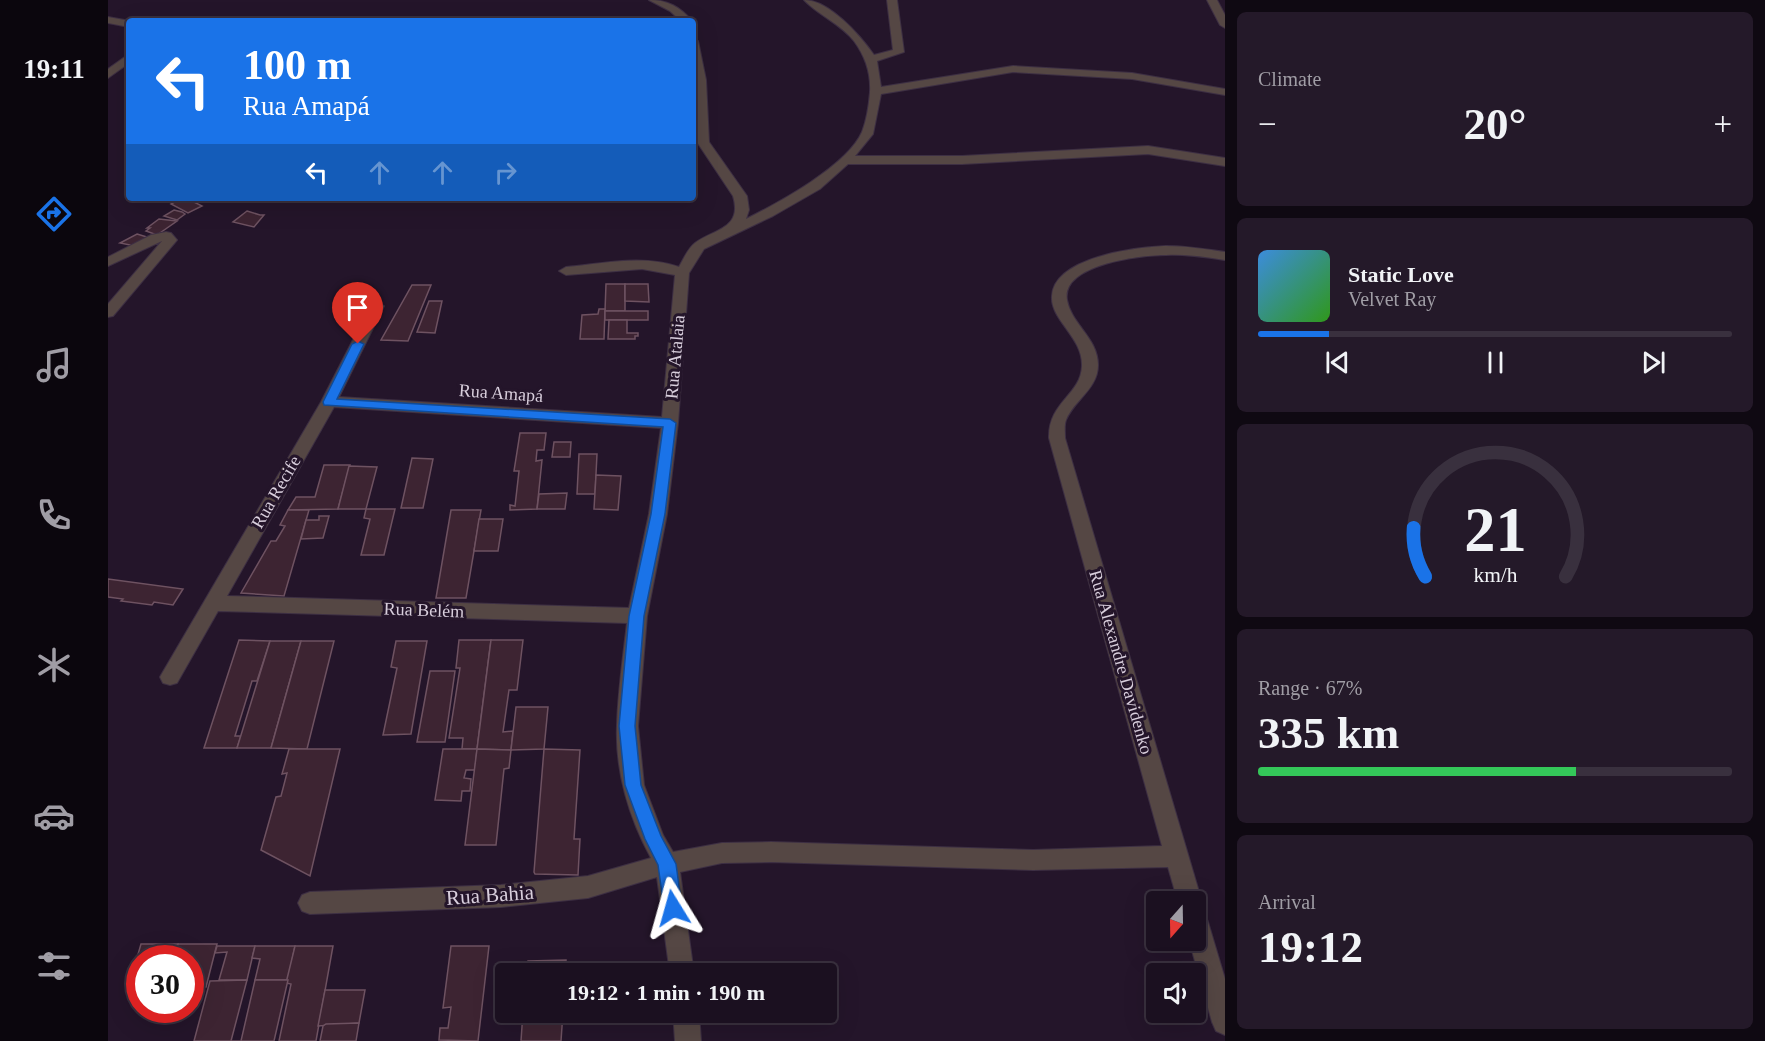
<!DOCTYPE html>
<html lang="en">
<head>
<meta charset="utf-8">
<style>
	:root { --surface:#1b1020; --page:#241929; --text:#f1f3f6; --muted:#a09da5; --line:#39303e; --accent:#1a73e8 }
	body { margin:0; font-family:Georgia,serif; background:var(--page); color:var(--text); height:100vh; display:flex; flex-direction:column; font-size:22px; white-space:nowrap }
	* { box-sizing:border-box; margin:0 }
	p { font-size:20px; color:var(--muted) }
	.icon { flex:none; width:33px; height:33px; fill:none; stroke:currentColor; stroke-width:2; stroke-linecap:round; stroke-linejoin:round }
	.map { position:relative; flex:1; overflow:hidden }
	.sheet { display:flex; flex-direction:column; gap:12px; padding:12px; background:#0f0912; width:540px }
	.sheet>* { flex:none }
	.top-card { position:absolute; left:18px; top:18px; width:570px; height:183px; border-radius:6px; box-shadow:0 6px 24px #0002,0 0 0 2px var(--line); background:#1a73e8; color:#fff; overflow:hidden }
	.needle { width:39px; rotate:200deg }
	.buttons { position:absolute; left:1038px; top:891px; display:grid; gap:12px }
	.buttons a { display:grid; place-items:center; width:60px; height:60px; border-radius:6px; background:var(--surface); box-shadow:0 6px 24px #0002,0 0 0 2px var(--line); font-size:30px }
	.speed { position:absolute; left:18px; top:945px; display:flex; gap:12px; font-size:30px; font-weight:700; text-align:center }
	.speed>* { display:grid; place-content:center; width:78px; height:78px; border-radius:50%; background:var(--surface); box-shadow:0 6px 24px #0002,0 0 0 2px var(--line); line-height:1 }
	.speed .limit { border:9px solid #d22; background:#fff; color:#111 }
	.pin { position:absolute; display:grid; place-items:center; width:51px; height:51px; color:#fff; margin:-62px -26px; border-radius:50% 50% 50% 0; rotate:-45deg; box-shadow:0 0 6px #0007 }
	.pin .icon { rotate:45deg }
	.me { position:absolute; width:66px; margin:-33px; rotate:352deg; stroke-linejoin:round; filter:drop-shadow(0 0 4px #0008) }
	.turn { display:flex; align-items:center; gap:21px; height:126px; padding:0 18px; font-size:27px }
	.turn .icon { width:78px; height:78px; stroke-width:2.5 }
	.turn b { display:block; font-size:42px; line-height:51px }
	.lanes { display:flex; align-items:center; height:57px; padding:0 18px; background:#0003; justify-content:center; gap:30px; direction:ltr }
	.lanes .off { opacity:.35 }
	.big { font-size:45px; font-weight:800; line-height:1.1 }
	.sheet .card { flex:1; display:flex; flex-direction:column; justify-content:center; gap:9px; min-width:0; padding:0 21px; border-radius:9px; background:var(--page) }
	.sheet .dial { align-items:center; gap:0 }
	.dial svg { height:156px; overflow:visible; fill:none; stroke:var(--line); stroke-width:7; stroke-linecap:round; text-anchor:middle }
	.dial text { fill:var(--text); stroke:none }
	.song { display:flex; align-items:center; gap:18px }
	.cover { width:72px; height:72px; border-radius:9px; background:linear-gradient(135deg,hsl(210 70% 55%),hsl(110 70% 35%)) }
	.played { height:6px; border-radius:3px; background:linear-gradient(90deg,var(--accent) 15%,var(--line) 15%) }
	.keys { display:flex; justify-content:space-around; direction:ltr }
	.heat { display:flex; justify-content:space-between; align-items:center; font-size:33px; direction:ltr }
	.charge { height:9px; border-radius:4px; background:linear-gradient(90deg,#34c759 67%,var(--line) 0) }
	.trip { position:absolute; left:387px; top:963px; width:342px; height:60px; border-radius:6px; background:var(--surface); box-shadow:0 6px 24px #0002,0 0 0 2px var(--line); font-weight:800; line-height:60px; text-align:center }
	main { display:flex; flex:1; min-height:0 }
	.menu { display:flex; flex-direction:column; width:108px; justify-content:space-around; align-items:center; background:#0b060d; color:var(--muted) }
	.menu .icon { width:42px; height:42px }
	.menu .selected { color:var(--accent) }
	.menu b { font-size:27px; color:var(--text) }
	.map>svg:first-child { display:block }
	.building { fill:#3d2432; stroke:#6e5261; stroke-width:1.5 }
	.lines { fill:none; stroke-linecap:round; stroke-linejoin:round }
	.minor-casing { stroke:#3d2f43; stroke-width:2 }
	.minor { fill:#554744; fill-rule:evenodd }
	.route { fill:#1a73e8; stroke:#114b97; stroke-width:1.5 }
	.labels { text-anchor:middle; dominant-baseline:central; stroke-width:6; stroke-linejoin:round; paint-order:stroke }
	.street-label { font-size:18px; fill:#d8cedc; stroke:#24152a }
	.near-street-label { font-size:21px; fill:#d8cedc; stroke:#24152a }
</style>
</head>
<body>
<main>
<nav class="menu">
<b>19:11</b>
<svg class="icon selected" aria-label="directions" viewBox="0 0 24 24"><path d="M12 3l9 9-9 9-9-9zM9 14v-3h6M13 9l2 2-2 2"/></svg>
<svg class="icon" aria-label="music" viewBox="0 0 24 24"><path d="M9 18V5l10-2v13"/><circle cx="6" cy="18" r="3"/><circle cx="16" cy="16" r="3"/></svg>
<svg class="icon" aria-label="phone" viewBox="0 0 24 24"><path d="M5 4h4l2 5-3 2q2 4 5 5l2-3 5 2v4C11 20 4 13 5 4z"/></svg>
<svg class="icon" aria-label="climate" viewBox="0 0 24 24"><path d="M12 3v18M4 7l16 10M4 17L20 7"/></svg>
<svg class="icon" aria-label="car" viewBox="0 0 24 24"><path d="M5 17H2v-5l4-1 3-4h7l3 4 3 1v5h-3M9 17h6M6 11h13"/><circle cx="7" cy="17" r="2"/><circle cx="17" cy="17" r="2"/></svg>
<svg class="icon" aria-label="filters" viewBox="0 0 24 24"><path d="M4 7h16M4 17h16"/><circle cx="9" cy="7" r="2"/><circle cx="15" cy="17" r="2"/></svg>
</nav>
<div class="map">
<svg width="1117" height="1041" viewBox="0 0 1117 1041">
	<rect width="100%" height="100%" fill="#24152a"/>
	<g class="building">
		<polygon points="74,198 78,198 94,206 80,213 63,204"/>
		<polygon points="66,210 74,212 77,214 69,220 56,216"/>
		<polygon points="139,211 152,215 156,215 146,227 125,222"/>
		<polygon points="51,219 69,221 49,235 38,231 42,228 39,228"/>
		<polygon points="29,234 39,237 27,246 12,243"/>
		<polygon points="498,284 517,284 517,311 497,311"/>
		<polygon points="517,284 540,284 541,302 517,301"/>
		<polygon points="304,285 323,285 300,341 273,340"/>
		<polygon points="321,301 334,301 327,333 309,332"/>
		<polygon points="491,309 497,309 496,339 472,339 474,315 490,314"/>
		<rect x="497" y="311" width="43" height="9"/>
		<polygon points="501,320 519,320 519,333 530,333 530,336 527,336 527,339 500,339"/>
		<polygon points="412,433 438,433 436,450 429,450 428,461 434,460 429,509 402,510 402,505 407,506 411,471 406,471"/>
		<polygon points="446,442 463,442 462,457 444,457"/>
		<polygon points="471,454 489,454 487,494 469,494"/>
		<polygon points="304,458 325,459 315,508 293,508"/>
		<polygon points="216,465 242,465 230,509 180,510 188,497 207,497"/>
		<polygon points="241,466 269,467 258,509 230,509"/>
		<polygon points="488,475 513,476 510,510 486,509"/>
		<polygon points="459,493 457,509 429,509 431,494"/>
		<polygon points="258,509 287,509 276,555 253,555 262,519 256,518"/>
		<polygon points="180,510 201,510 176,596 133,593 163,541 168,541 177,526 172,525"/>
		<polygon points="343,510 373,510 358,598 328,598"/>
		<polygon points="211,516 221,516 215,538 193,539 198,520 211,520"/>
		<polygon points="371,519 395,519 390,551 366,551"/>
		<polygon points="0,579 75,589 65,605 46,602 44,605 13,601 15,599 0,597"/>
		<polygon points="131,640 162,641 149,681 144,681 127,736 133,736 129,748 96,748"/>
		<polygon points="351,640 383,640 369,749 354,749 355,738 341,738 352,668 348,668"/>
		<polygon points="383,640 415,640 409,690 401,690 395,732 405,731 403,750 369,749"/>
		<polygon points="162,641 193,641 163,748 129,748"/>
		<polygon points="193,641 226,641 199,749 163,748"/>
		<polygon points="288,641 319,641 303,734 275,735 289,668 283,667"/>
		<polygon points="322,671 347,671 337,742 309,742"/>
		<polygon points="408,707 440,707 436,749 403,750"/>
		<polygon points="181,749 232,749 202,876 153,850 168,797 173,796 179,773 174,774"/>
		<polygon points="335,749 369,749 367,770 358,770 356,778 363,779 362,791 354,791 353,801 327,800"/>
		<polygon points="369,749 403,750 401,768 396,769 388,845 357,845"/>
		<polygon points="436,749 472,750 466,839 472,839 470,875 427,874 426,872"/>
		<polygon points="33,944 70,944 66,958 32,958 32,968 26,968"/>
		<polygon points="70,944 109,944 98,987 82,987 82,958 66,958"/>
		<polygon points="109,946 147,946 139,980 111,980 119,952 107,953"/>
		<polygon points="147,946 187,946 180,980 147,980 152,959 144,958"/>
		<polygon points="187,946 225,946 208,1041 171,1041 183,984 178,983"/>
		<polygon points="343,946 381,946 370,1041 331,1040 332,1028 340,1028 343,1007 335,1008"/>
		<polygon points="458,960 458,974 419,974 420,961"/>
		<polygon points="139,980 123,1041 86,1041 102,981"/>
		<polygon points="147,980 180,980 166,1041 123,1041 133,1041"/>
		<polygon points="217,990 257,990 251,1023 210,1026"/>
		<polygon points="415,1012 455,1012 453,1041 413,1041"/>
		<polygon points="251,1023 248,1041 212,1041 215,1026 218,1024"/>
	</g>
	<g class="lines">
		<g class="minor-casing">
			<g id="minor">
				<path d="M541,0C560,0 572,7 584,21H573L562,11Z"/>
				<path d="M696,0C721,0 752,35 766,55L785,50L779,0H789L796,52L769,61L773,87L905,66L1024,73L1117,89V95L1024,79L905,72L773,94L765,134L747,156H854L1040,146L1117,158V166L1040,154L854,164H740L712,189L665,216L596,249L581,273L570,423L559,514L539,616L530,726L536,785L555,835L565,852L614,843L663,842L925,850L1054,846L941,438C940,402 973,395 974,366C975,337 942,320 944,296C946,257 1029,247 1058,246C1078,246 1097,249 1117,252V260C1097,257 1078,254 1058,255C1034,255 953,264 959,300C963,324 990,338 990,365C990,389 966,400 958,420C956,425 957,432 957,438L1094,902L1088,911L1097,914L1100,922L1117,979V1035L1108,1031L1104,1022L1081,940H1088V902H1070L1060,867L925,870L663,862L614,863L572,872L586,974H562L549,877L480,898L393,907L202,914L194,911L190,903L194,895L202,892L393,885L480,876L543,858C521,818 507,771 509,725C510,691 515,657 519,623L110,611L69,683L62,685L55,683L52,677L213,402L264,303L269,302L276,306L231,397L554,417L567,275L534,269L458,275L451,271L458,267C494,264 535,254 571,267C575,260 580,248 587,243C606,229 635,229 625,196L589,142L587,134L585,38L590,41L598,80L601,142L639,196L641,210L638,219C670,203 739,166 754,132C759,119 761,104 762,92C763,72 757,56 746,41C733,24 710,15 696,0ZM226,407L553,428L541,514L521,608L119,596Z"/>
				<polygon points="1099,0 1109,0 1117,15 1117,28 1112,25"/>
				<polygon points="0,17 22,21 21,27 0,23"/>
				<polygon points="21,54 21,63 0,78 0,69"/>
				<polygon points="58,232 63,233 69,240 5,316 0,317 0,304 54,241 0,266 0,257 43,235"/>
				<polygon points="565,1012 591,1012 593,1041 567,1041"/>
			</g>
		</g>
		<use href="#minor" class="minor"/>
	</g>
	<polygon class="route" points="250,341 256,344 229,399 562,419 568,423 557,514 536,616 527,726 533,785 553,836 568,864 574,908 571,914 565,916 559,914 556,908 550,865 537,839 517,785 511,726 521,616 543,514 555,427 216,405 215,402 244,344"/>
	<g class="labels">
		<g class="street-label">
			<text transform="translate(567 357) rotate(-85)">Rua Atalaia</text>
			<text transform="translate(393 393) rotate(4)">Rua Amapá</text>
			<text transform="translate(168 492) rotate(-60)">Rua Recife</text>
			<text transform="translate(316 610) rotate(2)">Rua Belém</text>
			<text transform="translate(1013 662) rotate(74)">Rua Alexandre Davidenko</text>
		</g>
		<g class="near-street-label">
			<text transform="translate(382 895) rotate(-4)">Rua Bahia</text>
		</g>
	</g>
</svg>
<div class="buttons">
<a><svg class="needle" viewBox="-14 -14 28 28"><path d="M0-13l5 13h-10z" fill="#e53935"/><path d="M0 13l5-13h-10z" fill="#a09da5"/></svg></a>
<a><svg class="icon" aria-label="sound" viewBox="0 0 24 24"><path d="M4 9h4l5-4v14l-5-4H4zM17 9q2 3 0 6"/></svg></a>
</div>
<div class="speed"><div class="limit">30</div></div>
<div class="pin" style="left:250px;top:344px;background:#d93025"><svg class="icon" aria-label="arrive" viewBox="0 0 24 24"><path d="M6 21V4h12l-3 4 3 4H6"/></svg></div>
<svg class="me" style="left:565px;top:908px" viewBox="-20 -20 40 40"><path d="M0-17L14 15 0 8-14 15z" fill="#1a73e8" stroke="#fff" stroke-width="4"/></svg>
<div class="trip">19:12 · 1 min · 190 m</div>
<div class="top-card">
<div class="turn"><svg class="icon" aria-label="left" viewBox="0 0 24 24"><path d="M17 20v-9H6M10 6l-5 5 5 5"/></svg><div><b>100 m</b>Rua Amapá</div></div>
<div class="lanes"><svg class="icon" aria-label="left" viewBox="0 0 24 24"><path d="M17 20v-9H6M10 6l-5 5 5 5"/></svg><svg class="icon off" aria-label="ahead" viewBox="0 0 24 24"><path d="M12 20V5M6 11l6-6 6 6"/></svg><svg class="icon off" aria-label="ahead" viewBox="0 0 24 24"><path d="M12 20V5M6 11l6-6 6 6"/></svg><svg class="icon off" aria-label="right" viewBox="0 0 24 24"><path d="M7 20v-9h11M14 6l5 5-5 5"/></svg></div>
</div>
</div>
<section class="sheet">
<div class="card"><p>Climate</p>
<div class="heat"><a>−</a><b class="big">20°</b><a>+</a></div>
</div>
<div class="card">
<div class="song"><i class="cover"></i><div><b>Static Love</b><p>Velvet Ray</p></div></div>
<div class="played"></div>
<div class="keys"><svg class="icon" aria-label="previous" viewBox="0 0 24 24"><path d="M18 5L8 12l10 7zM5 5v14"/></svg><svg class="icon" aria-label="pause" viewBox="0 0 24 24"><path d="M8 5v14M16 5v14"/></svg><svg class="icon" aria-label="next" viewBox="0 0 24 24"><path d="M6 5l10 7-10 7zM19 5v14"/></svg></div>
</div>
<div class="card dial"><svg viewBox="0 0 100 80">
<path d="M14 69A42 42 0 1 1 86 69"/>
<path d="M14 69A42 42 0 0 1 8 44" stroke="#1a73e8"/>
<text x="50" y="56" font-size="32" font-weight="700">21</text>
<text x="50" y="72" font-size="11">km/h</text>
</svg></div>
<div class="card"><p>Range · 67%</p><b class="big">335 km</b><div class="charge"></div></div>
<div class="card"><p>Arrival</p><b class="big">19:12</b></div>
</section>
</main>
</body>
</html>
